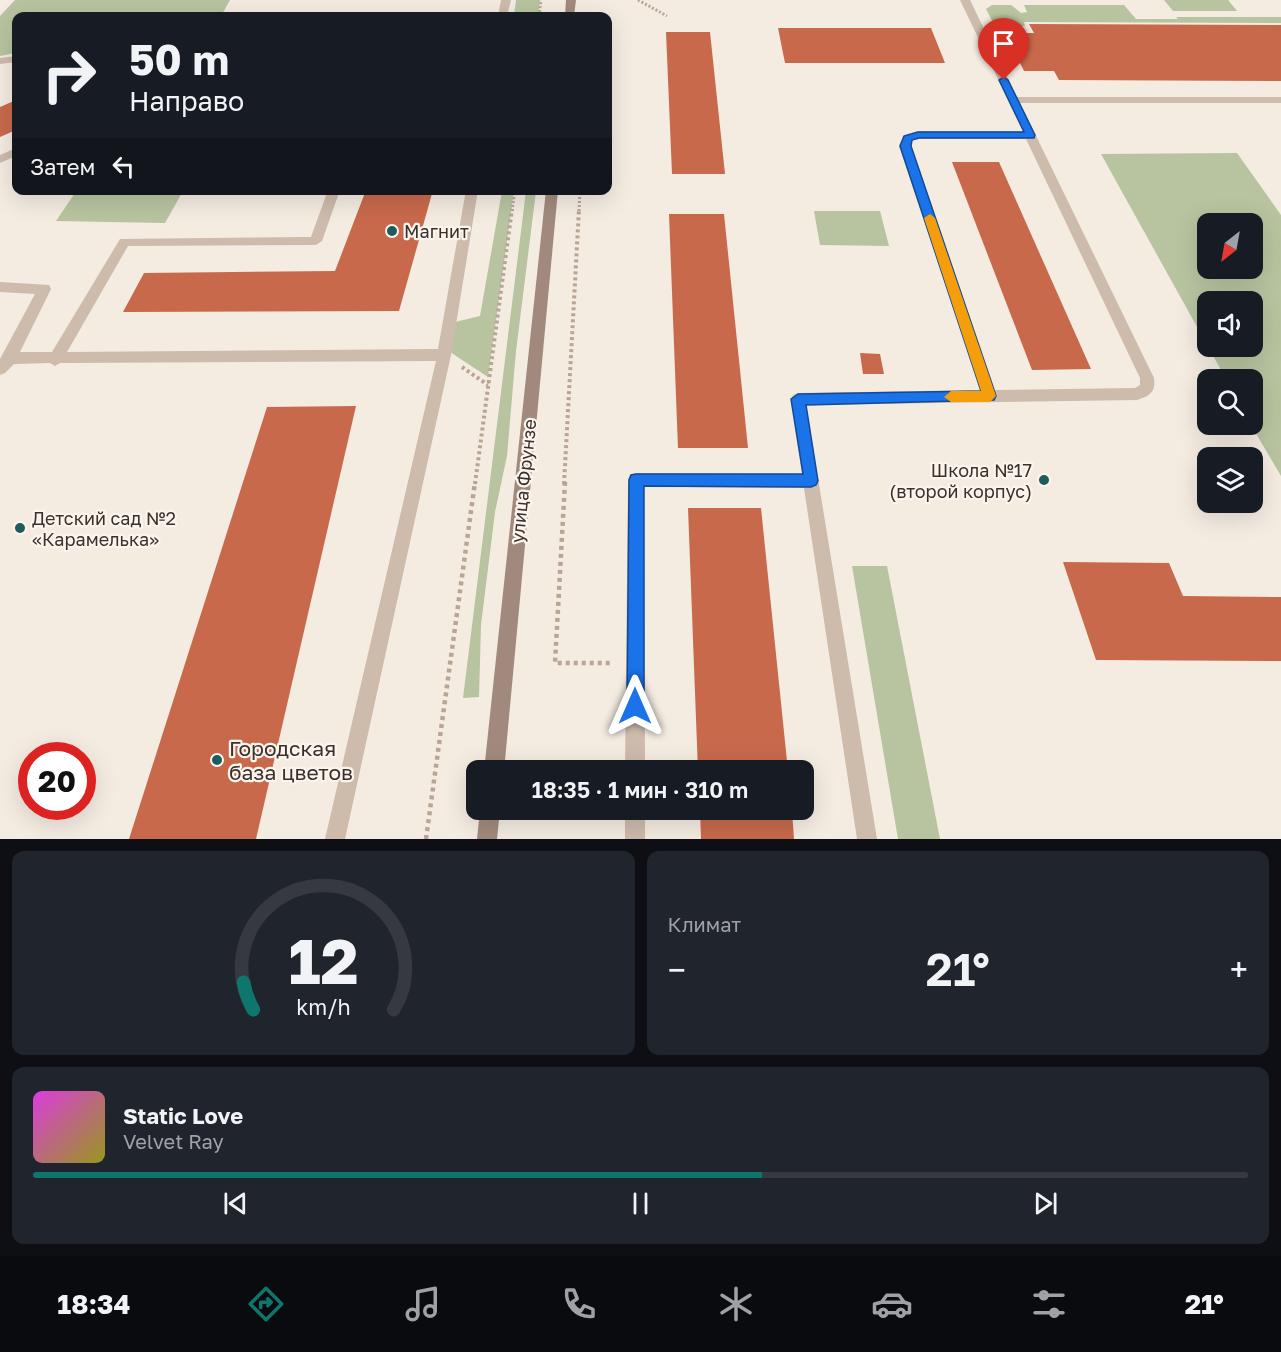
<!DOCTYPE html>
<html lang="ru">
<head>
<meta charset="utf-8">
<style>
	:root { --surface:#171b24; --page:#20242c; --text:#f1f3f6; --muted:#9ea1a6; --line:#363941; --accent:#0f766e }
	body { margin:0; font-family:"Golos Text",sans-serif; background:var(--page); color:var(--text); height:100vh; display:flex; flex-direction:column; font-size:22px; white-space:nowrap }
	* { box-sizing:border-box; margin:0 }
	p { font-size:20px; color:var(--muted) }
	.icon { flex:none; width:33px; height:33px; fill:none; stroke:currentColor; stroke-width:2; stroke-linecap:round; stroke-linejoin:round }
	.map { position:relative; height:839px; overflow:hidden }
	.side { display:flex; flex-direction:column; gap:12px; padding:12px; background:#0d0f14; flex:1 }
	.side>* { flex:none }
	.hud { position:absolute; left:12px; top:12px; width:600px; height:183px; border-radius:12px; box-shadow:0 6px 24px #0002; background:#171b24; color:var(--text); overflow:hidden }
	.needle { width:39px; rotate:211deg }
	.tools { position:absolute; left:1197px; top:213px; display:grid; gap:12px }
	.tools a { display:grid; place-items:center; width:66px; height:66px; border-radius:12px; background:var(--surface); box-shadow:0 6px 24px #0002; font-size:30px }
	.speed { position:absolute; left:18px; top:742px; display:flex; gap:12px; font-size:30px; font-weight:700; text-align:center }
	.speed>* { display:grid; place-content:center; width:78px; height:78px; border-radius:50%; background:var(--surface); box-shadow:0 6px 24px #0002; line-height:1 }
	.speed .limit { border:9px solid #d22; background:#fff; color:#111 }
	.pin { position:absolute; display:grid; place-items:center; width:51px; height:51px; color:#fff; margin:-62px -26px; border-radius:50% 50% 50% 0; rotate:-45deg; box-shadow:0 0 6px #0007 }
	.pin .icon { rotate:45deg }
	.me { position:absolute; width:66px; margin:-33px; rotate:0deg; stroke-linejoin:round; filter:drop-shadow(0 0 4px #0008) }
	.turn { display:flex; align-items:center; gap:21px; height:126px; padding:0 18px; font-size:27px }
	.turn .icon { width:78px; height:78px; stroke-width:2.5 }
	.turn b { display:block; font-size:42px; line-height:51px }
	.then { display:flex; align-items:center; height:57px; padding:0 18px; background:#0003; gap:12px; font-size:22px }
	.big { font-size:45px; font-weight:600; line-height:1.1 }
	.side .tile { flex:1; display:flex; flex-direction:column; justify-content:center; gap:9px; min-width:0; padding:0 21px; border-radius:12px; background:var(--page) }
	.side .dial { align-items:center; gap:0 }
	.dial svg { height:156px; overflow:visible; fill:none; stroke:var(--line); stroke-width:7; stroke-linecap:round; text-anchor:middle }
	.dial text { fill:var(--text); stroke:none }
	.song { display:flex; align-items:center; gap:18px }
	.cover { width:72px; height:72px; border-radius:9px; background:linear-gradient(135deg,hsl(300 70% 55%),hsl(60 70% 35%)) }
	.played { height:6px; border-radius:3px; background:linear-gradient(90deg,var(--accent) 60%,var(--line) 60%) }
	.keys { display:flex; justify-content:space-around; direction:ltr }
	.heat { display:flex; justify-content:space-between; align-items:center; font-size:33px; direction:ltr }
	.side .tiles { flex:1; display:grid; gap:12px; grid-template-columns:1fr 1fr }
	.tile:last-child { grid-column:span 2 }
	.trip { position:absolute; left:466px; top:760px; width:348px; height:60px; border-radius:12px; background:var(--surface); box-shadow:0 6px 24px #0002; font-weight:600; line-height:60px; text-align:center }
	.tab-bar { display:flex; height:96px; justify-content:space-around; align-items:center; background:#090b0e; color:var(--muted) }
	.tab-bar .icon { width:42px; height:42px }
	.tab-bar .active { color:var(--accent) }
	.tab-bar b { font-size:27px; color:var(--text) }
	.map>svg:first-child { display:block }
	.green { fill:#b8c4a0; fill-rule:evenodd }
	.building { fill:#c8694b }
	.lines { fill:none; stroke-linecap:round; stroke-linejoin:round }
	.path-far2 { stroke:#b9a596; stroke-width:3; stroke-dasharray:2 2; stroke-linecap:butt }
	.path-far1 { stroke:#b9a596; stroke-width:4; stroke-dasharray:3 3; stroke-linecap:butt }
	.path { stroke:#b9a596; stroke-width:4.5; stroke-dasharray:4 4; stroke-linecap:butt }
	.lane { fill:#cdbbac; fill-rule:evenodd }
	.secondary { fill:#a18a7d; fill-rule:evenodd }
	.route { fill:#1a73e8; stroke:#114b97; stroke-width:1.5 }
	.slow { fill:#f59e0b }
	.poi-dot { fill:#1f5a5e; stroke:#fbf5ee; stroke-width:2 }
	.labels { text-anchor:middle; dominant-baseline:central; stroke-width:4.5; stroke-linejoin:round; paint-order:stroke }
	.poi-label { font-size:18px; fill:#3b302b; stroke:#fbf5ee; text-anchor:start }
	.street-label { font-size:18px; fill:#3b302b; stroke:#fbf5ee }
	.near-poi-label { font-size:21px; fill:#3b302b; stroke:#fbf5ee; text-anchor:start }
</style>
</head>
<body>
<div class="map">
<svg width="1281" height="839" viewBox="0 0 1281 839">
	<rect width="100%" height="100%" fill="#f4ebe1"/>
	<g class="green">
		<polygon points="15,0 230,0 221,16 16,16 16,53 0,56 0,16"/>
		<polygon points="516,0 540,0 538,16 514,16"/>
		<polygon points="1164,0 1228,0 1237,11 1173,11"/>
		<polygon points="992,5 1011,5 1021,13 1027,12 1024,5 1124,5 1136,19 1178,19 1176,17 1281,17 1281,23 1024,22 1025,26 1010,27 1011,31 998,32 986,9"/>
		<path d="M1237,153L1281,215V476L1251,425L1252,424V380L1226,379L1101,154ZM1208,224H1252V268H1208ZM1208,302H1252V346H1208Z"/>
		<polygon points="77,190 183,190 183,191 165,223 56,221"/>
		<polygon points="502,191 514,191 488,377 450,352 455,322 480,316"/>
		<polygon points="526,191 536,191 516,351 507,456 495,512 481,625 479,697 463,698"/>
		<polygon points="814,211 880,211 889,246 820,245"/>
		<polygon points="852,566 887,566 940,839 898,839"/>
	</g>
	<g class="building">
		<polygon points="1029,24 1281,25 1281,81 1059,80 1054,71 1024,71 1005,33 1034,33"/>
		<polygon points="778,28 931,28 945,63 785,63"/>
		<polygon points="666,32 710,32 725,174 672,174"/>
		<polygon points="16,100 16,130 0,137 0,107"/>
		<polygon points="952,162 999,162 1091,369 1032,370"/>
		<polygon points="366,190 433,190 399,311 123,312 144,273 335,271"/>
		<polygon points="669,214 724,214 748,448 678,448"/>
		<polygon points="860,353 880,354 884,374 863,374"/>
		<polygon points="356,406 256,839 129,839 267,407"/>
		<polygon points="688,508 761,508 788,771 698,771"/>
		<polygon points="1063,562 1169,563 1183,596 1281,597 1281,661 1096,660"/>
		<polygon points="700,810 792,810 794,839 701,839"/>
	</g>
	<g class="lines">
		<g class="path-far2">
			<polyline points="638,0 667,16"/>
			<polyline points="539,16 541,0"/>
			<polyline points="512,211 515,190"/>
			<polyline points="579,211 580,190"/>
		</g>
		<g class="path-far1">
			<polyline points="462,367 488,385"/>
			<polyline points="475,484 512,209"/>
			<polyline points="564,484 579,209"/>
		</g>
		<g class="path">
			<polyline points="565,482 555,663 613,663"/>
			<polyline points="426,839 475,482"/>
		</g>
		<g class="lane">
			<polygon points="501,0 511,0 507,16 498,16"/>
			<path d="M960,0H970L1017,97H1281V103H1020L1154,378C1156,392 1150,396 1137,400L806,405L877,839H857L804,488L644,487L645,771H625L628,480L630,475L636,473L802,474L791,399L793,395L798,393L981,390L899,146L904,135L918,131H1023ZM919,139H1026L1140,378V385L1135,388L995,390L911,146L913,140Z"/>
			<polygon points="16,56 16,62 0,64 0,58"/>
			<polygon points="16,148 16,156 0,163 0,155"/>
			<polygon points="328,190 340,190 322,241 316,245 128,246 67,352 438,349 466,190 478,190 451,355 345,839 325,839 436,361 60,363 55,366 50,363 14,364 5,373 0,375 0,359 35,294 0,292 0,282 49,285 51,289 20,352 52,352 120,239 311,237"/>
			<rect x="625" y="810" width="20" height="29"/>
		</g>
		<g class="secondary">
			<polygon points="566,0 576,0 574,16 565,16"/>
			<polygon points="546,190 558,190 504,771 484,771"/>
			<polygon points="480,810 500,810 497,839 477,839"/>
		</g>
	</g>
	<polygon class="route" points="1004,77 1008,80 1035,135 1034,138 919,138 912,140 911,146 996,396 994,400 806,405 818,481 816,485 811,487 644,486 644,706 641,712 635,715 629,712 627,706 629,480 631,475 636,474 803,474 791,399 798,394 981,391 900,146 904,136 918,132 1024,132 999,80"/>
	<polygon class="slow" points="930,214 935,218 996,396 990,402 951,402 944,397 951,391 981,391 924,218"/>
	<g class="poi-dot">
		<circle cx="392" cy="231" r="6"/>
		<circle cx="1044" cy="480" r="6"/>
		<circle cx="20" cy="528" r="6"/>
		<circle cx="217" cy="760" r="6"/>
	</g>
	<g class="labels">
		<g class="poi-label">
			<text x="404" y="231">Магнит</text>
			<text x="1032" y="470" text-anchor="end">Школа №17<tspan x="1032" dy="21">(второй корпус)</tspan></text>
			<text x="32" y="518">Детский сад №2<tspan x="32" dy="21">«Карамелька»</tspan></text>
		</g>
		<g class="street-label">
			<text transform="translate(523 481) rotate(-84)">улица Фрунзе</text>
		</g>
		<g class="near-poi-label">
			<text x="229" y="748">Городская<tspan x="229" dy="24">база цветов</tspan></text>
		</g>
	</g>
</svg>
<div class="tools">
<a><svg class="needle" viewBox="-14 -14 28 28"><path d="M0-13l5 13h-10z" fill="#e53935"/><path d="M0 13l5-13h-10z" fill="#9ea1a6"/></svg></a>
<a><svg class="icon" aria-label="sound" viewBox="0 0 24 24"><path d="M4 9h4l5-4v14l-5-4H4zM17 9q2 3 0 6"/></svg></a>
<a><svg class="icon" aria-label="search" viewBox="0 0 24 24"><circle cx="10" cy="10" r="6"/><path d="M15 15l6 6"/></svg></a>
<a><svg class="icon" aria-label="layers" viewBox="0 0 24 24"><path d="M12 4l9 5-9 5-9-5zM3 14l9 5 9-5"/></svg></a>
</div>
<div class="speed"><div class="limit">20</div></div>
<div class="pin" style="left:1004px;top:80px;background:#d93025"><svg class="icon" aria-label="arrive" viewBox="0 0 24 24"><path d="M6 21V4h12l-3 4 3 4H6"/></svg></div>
<svg class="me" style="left:635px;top:706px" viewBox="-20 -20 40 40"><path d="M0-17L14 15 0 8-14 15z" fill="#1a73e8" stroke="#fff" stroke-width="4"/></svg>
<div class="trip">18:35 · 1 мин · 310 m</div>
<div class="hud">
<div class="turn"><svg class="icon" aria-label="right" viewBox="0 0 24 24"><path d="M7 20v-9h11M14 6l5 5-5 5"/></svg><div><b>50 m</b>Направо</div></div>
<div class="then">Затем<svg class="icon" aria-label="left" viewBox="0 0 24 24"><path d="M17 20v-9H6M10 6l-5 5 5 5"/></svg></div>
</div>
</div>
<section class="side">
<div class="tiles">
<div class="tile dial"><svg viewBox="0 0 100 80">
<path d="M14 69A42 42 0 1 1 86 69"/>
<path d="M14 69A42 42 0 0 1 9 55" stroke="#0f766e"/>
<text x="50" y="56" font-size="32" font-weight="700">12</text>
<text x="50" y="72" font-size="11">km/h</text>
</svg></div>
<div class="tile"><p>Климат</p>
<div class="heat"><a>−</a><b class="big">21°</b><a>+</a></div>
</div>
<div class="tile">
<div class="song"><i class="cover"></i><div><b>Static Love</b><p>Velvet Ray</p></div></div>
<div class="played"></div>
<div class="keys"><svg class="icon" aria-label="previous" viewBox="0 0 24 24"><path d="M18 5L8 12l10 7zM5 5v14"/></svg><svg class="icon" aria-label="pause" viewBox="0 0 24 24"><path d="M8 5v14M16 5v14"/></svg><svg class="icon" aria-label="next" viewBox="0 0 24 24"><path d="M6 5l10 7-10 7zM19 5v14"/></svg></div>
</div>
</div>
</section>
<nav class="tab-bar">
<b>18:34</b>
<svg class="icon active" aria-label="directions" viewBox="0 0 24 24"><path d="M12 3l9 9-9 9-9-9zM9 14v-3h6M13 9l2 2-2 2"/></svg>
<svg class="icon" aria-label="music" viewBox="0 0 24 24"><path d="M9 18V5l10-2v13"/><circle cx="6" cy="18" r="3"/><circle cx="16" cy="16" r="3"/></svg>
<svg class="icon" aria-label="phone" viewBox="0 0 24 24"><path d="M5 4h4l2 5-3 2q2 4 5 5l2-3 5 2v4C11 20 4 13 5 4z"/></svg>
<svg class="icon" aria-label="climate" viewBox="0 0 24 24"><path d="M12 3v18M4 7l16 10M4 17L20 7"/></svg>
<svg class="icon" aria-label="car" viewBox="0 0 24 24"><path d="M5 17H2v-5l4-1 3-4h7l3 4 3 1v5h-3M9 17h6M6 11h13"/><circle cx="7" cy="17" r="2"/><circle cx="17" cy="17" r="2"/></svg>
<svg class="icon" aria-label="filters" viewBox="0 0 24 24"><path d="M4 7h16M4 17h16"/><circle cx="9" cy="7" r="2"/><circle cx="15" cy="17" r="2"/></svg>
<b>21°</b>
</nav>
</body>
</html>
